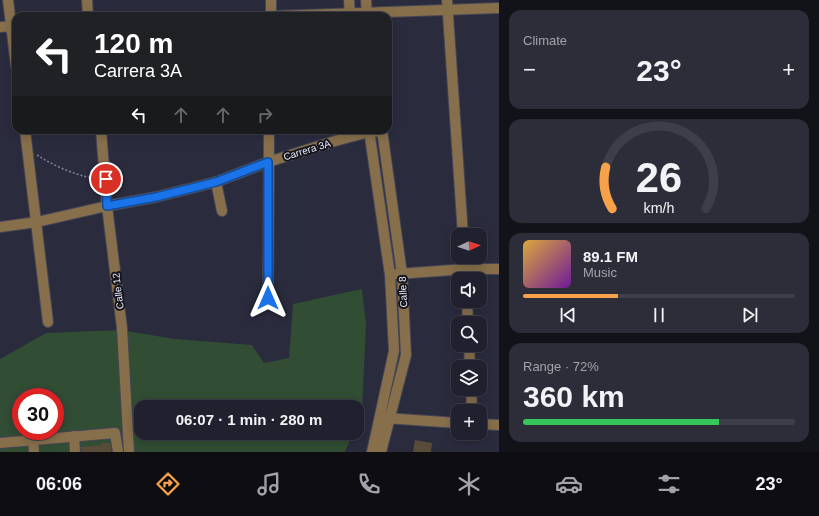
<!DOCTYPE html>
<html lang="en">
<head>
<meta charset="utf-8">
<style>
	:root { --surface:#20202e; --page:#2d2d3a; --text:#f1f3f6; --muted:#a2a3aa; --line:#3d3e4a; --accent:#f7a148 }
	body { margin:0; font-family:Helvetica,sans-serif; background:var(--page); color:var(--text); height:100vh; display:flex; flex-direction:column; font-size:15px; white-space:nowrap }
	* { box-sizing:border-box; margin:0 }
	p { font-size:13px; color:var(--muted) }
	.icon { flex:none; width:22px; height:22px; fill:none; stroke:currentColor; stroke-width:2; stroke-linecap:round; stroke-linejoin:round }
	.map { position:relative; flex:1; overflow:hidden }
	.details { display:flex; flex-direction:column; gap:10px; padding:10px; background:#121219; width:320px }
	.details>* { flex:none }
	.top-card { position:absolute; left:12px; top:12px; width:380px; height:122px; border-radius:12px; box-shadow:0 2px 10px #0003,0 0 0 1px var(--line); background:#202124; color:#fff; overflow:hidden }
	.needle { width:26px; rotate:87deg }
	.controls { position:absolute; left:451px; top:228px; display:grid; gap:8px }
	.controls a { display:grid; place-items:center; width:36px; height:36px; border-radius:8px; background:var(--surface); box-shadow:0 2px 10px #0003,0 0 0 1px var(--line); font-size:20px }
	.speed { position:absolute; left:12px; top:388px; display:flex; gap:8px; font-size:20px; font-weight:700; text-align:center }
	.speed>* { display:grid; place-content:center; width:52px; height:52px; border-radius:50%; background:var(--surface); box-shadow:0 2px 10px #0003,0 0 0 1px var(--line); line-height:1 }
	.speed .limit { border:6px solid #d22; background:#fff; color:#111 }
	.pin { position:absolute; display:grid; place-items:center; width:34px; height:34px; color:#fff; margin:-17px; border:2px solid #fff; border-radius:50%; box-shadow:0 1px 4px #0007 }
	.me { position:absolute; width:44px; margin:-22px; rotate:0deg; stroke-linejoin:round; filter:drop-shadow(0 0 3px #0008) }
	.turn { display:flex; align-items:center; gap:14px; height:84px; padding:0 16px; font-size:18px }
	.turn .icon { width:52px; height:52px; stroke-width:2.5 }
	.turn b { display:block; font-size:28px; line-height:34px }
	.lanes { display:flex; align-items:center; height:38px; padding:0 16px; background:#0003; justify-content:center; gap:20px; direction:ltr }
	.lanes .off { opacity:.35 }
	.big { font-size:30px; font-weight:700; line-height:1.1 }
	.details .widget { flex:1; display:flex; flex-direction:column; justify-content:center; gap:6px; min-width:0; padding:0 14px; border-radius:12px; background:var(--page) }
	.details .dial { align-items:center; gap:0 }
	.dial svg { height:104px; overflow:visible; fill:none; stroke:var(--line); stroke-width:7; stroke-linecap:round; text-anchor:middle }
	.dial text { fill:var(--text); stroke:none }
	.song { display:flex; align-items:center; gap:12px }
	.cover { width:48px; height:48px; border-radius:6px; background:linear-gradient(135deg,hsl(40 70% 55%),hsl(280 70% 35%)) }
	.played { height:4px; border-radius:2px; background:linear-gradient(90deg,var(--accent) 35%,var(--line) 35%) }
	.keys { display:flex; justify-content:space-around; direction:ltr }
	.heat { display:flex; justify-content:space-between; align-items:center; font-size:22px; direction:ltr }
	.charge { height:6px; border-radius:3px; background:linear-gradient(90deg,#34c759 72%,var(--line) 0) }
	.trip { position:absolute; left:134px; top:400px; width:230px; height:40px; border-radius:12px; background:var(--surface); box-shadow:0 2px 10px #0003,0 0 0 1px var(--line); font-weight:700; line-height:40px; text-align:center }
	.menu { display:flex; height:64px; justify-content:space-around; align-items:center; background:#0d0d12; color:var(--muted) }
	.menu .icon { width:28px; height:28px }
	.menu .current { color:var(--accent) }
	.menu b { font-size:18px; color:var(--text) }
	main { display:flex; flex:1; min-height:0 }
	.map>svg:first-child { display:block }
	.green { fill:#314d33; fill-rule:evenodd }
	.building { fill:#594b3a }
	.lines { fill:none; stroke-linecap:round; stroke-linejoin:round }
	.minor-casing { stroke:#454657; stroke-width:12 }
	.path { stroke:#838494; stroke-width:1.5; stroke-dasharray:2 2; stroke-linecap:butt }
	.minor { stroke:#876f4b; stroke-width:10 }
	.route-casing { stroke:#114b97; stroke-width:10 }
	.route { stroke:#1a73e8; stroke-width:7 }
	.labels { text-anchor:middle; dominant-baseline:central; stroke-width:4; stroke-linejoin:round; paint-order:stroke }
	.street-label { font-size:10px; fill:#ebecf9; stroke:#14141c }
</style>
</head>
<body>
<main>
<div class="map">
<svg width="499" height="452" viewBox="0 0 499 452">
	<rect width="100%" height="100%" fill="#2a2b3d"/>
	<path class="green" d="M362,289L366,324L362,412L357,423V407H141V433H353L345,452H0V359L46,333L121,330L175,339L252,345L264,363L289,358L293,304ZM21,397H55V431H21Z"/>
	<g class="building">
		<polygon points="415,440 432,443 431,452 413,452"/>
		<polygon points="101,443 110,443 111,452 81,452 81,447 101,445"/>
	</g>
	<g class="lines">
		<g class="minor-casing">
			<g id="minor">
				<polyline points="8,0 16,66"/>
				<polyline points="87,0 88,16"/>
				<polyline points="271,0 271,16"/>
				<polyline points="349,0 350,16"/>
				<polyline points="366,0 367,16"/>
				<polyline points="447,0 463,235"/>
				<polyline points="275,16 499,8"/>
				<polyline points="0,27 16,26"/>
				<polyline points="25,130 48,322"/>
				<polyline points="101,130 107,206 122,328 129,452"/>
				<polyline points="369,130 390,275 394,351 372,452"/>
				<polyline points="216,182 222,211"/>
				<polyline points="0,227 37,222 107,206 156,197 216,182 268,162 335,141 369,132 382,131"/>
				<polyline points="465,257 466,279"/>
				<polyline points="397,274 466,269 499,269"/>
				<polyline points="268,298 269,130"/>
				<polyline points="467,301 468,323"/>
				<polyline points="469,345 470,367"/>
				<polyline points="471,389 472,411"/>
				<polyline points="385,418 458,423"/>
				<polyline points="480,424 499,425"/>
				<polyline points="74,436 75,452"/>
				<polyline points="33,440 34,452"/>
				<polyline points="0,443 115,433 118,452"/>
				<polyline points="381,452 406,355 402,274 382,130"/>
			</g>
		</g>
		<path class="path" d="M37,155C54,166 75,175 96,179"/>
		<use href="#minor" class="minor"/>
	</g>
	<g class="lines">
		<g class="route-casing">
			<polyline id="route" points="106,179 107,206 156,197 216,182 268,162 268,298"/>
		</g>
		<use href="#route" class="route"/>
	</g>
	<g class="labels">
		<g class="street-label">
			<text transform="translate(307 150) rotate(-17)">Carrera 3A</text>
			<text transform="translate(118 291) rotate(-97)">Calle 12</text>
			<text transform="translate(403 292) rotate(-93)">Calle 8</text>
		</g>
	</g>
</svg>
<div class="controls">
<a><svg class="needle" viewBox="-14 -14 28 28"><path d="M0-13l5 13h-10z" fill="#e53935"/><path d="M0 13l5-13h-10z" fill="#a2a3aa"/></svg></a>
<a><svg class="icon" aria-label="sound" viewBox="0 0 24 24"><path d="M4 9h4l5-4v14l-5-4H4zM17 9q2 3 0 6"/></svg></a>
<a><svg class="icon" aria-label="search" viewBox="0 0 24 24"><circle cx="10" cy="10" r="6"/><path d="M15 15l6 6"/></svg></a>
<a><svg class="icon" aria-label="layers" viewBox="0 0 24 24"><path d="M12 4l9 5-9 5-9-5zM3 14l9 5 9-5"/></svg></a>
<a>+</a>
</div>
<div class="speed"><div class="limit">30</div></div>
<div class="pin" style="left:106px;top:179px;background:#d93025"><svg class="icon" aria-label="arrive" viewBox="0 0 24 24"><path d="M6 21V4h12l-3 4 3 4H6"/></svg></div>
<svg class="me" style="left:268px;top:298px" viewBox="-20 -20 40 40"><path d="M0-17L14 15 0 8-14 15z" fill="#1a73e8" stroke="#fff" stroke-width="4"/></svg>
<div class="trip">06:07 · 1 min · 280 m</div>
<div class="top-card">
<div class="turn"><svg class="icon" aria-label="left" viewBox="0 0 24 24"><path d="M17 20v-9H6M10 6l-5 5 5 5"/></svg><div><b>120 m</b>Carrera 3A</div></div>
<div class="lanes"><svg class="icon" aria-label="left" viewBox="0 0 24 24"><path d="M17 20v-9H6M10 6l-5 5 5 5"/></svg><svg class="icon off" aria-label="ahead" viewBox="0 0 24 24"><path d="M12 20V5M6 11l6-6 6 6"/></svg><svg class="icon off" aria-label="ahead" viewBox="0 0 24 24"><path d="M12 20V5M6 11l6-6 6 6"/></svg><svg class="icon off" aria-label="right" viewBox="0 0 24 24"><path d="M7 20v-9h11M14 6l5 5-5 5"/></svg></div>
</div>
</div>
<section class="details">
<div class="widget"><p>Climate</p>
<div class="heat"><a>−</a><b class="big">23°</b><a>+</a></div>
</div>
<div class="widget dial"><svg viewBox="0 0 100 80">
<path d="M14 69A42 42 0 1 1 86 69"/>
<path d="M14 69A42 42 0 0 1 9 37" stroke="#f7a148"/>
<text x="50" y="56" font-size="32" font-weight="700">26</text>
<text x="50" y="72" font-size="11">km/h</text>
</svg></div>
<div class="widget">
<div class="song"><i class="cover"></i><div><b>89.1 FM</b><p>Music</p></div></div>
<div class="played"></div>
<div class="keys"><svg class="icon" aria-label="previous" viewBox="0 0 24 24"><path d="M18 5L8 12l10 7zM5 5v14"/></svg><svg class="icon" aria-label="pause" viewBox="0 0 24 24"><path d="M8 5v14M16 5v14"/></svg><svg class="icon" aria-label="next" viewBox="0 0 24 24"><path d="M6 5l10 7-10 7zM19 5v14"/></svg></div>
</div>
<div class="widget"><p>Range · 72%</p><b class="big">360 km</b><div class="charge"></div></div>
</section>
</main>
<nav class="menu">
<b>06:06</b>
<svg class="icon current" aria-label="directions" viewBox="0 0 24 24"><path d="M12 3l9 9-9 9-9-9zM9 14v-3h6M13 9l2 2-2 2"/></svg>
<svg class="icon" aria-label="music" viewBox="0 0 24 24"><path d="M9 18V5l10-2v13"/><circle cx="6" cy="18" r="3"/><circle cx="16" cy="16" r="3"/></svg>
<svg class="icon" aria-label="phone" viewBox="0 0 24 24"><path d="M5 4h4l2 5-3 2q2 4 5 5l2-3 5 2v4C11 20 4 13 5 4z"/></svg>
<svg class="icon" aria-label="climate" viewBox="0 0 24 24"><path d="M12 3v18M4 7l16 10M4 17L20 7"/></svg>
<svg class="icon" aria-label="car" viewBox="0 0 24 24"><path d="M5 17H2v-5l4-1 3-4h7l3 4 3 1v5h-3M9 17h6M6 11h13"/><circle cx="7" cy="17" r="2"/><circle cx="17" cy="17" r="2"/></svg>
<svg class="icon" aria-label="filters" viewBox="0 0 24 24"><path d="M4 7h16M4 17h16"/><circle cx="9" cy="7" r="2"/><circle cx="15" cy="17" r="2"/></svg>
<b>23°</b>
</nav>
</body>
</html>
